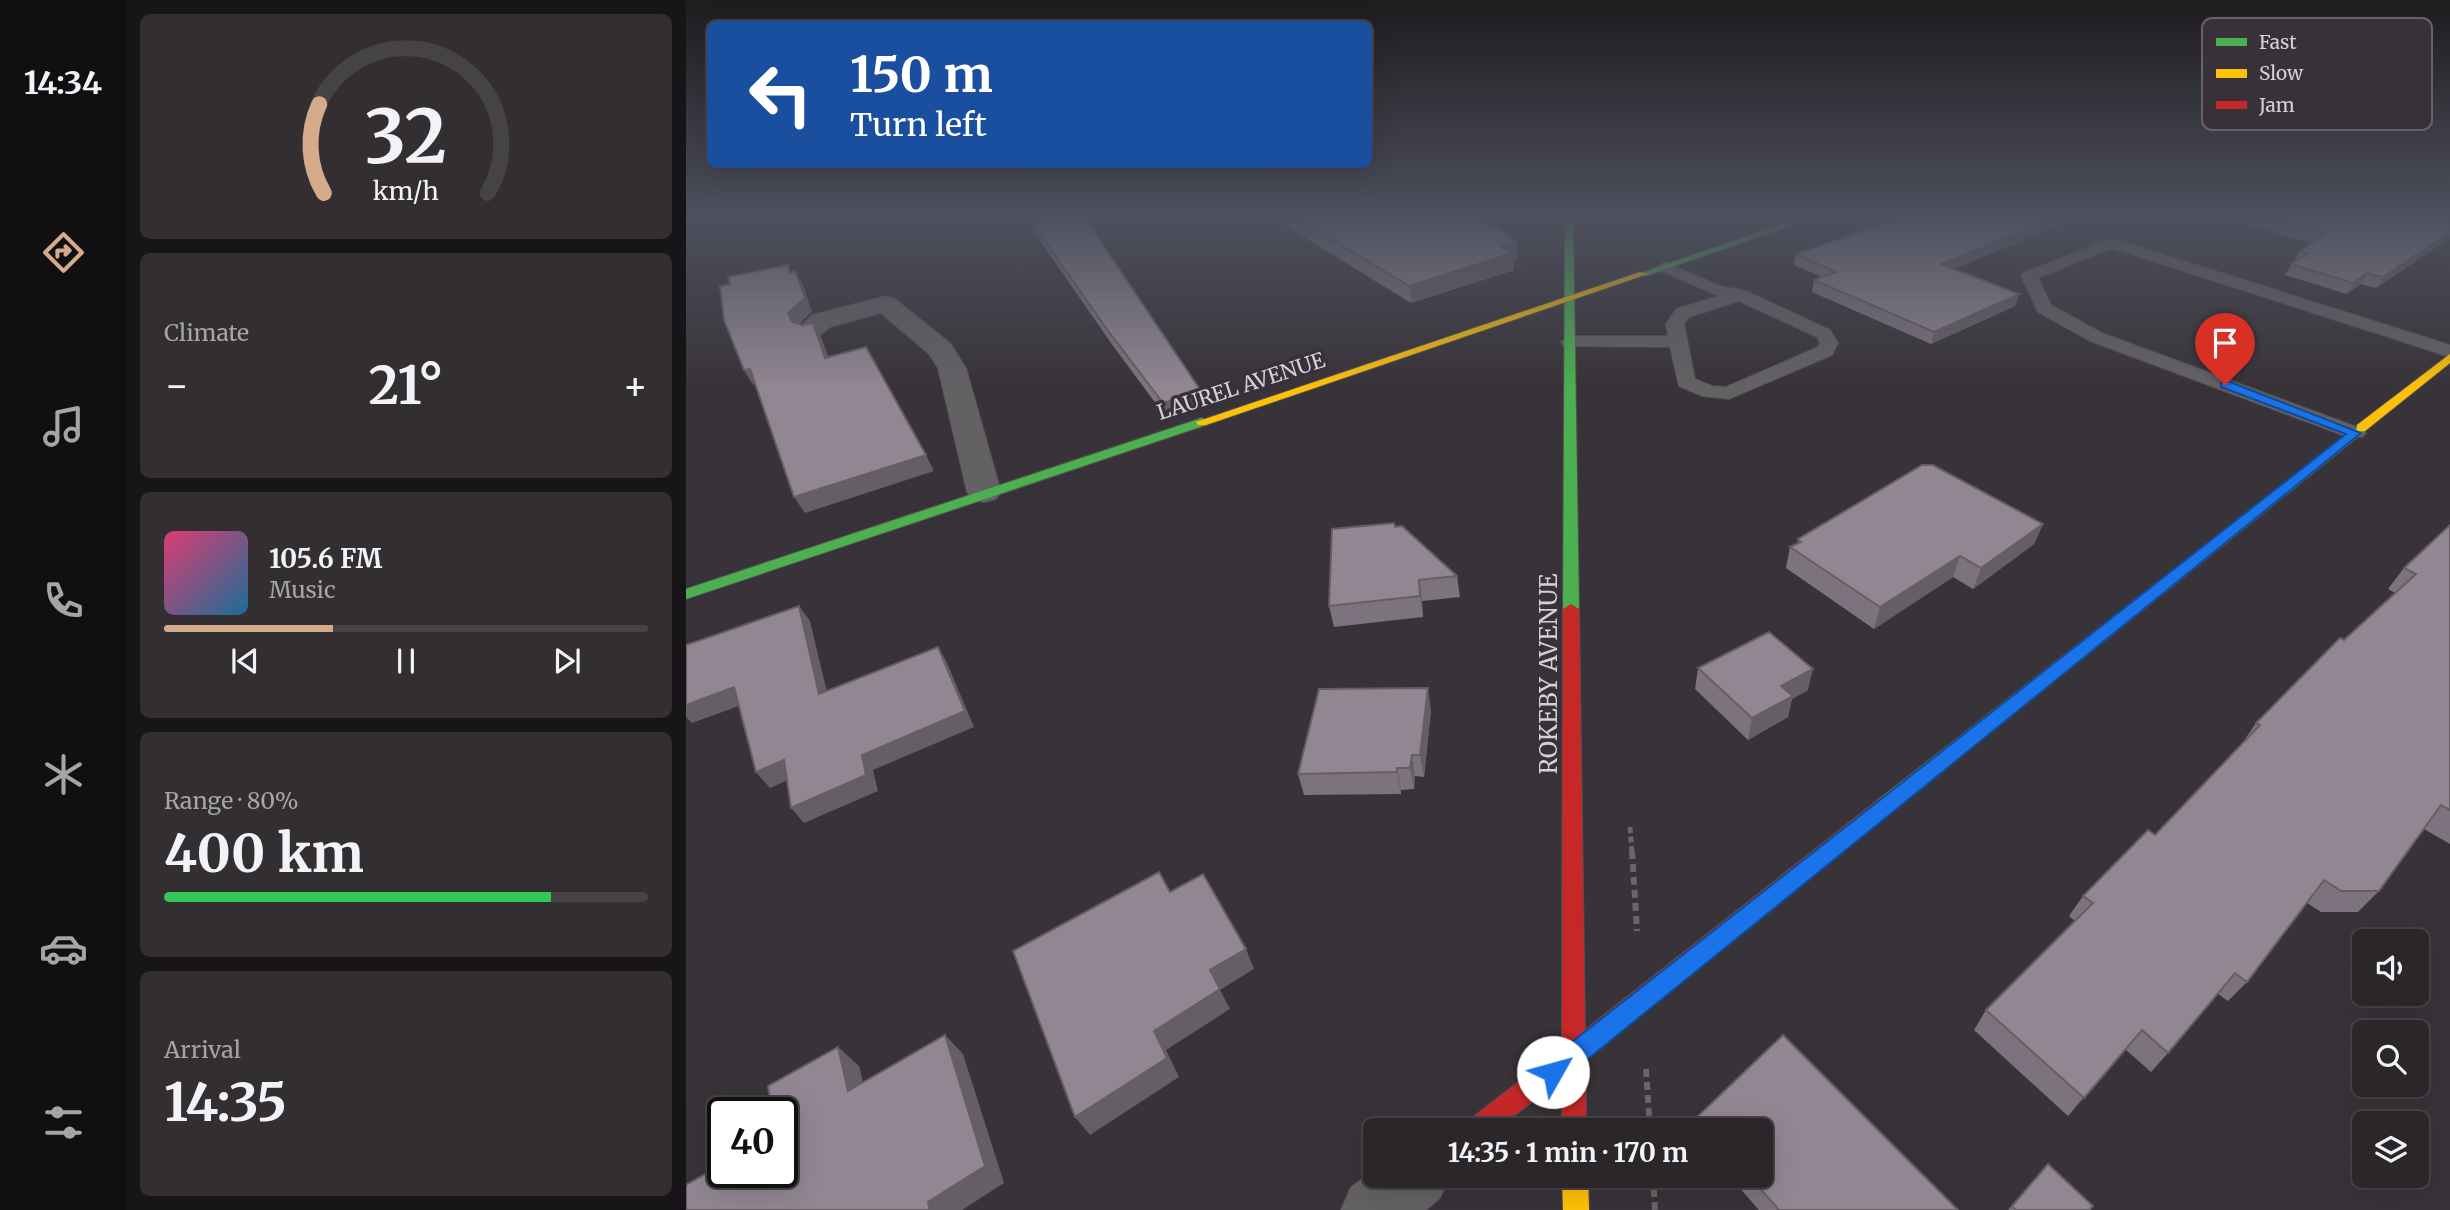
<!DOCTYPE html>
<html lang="en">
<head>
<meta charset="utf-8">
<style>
	:root { --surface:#2a262a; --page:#322e32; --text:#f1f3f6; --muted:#a5a5a8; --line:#464347; --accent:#d6ab8b }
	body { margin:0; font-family:Merriweather,serif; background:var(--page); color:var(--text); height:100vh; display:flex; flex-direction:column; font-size:26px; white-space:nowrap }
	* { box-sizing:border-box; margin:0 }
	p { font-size:23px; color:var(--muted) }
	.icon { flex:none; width:38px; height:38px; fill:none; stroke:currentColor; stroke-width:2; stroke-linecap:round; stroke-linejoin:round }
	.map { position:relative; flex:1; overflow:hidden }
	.sheet { display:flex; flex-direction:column; gap:14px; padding:14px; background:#171517; width:560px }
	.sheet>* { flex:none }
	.top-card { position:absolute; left:21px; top:21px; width:665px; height:147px; border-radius:10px; box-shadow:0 7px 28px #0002,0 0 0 2px var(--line); background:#1a4fa0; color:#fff; overflow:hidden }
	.buttons { position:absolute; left:1666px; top:929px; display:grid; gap:14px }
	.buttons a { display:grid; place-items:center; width:77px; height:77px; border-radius:10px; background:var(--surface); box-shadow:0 7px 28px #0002,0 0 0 2px var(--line); font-size:35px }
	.speed { position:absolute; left:21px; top:1097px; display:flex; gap:14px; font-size:35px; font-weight:700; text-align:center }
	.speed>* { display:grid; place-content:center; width:91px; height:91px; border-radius:50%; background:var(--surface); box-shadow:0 7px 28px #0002,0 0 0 2px var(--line); line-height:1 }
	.speed .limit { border:4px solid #111; border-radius:10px; background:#fff; color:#111 }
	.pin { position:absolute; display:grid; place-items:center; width:60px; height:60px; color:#fff; margin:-72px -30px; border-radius:50% 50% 50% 0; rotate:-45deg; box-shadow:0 0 7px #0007 }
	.pin .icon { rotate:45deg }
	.me { position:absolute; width:77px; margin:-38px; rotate:52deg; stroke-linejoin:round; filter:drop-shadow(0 0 5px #0008) }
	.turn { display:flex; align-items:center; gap:24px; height:147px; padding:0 28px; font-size:32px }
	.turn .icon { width:91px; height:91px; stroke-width:2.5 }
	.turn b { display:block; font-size:49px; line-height:60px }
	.big { font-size:52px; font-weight:700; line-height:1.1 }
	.sheet .widget { flex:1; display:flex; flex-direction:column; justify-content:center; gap:10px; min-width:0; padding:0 24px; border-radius:10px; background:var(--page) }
	.sheet .dial { align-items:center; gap:0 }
	.dial svg { height:182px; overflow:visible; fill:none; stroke:var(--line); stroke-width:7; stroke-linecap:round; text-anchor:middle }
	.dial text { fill:var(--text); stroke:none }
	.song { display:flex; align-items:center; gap:21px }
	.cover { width:84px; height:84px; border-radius:10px; background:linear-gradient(135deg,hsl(340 70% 55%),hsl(200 70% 35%)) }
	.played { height:7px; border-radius:4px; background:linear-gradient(90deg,var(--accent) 35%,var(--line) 35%) }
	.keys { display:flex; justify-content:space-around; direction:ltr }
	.heat { display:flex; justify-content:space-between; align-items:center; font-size:38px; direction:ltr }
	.charge { height:10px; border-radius:5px; background:linear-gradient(90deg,#34c759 80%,var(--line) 0) }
	.trip { position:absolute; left:677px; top:1118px; width:410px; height:70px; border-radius:10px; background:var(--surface); box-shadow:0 7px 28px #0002,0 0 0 2px var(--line); font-weight:700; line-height:70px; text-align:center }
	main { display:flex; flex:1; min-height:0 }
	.tab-bar { display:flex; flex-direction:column; width:126px; justify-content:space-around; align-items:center; background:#110f11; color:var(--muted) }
	.tab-bar .icon { width:49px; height:49px }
	.tab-bar .current { color:var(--accent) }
	.tab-bar b { font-size:32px; color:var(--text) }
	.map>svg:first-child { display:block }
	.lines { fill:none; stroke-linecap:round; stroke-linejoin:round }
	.lane-casing { stroke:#534f53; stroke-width:2 }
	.street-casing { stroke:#534f53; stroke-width:2 }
	.fast-casing { stroke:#534f53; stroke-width:2 }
	.slow-casing { stroke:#534f53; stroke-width:2 }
	.jam-casing { stroke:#534f53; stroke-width:2 }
	.path-far1 { stroke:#686668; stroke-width:5; stroke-dasharray:6 3.5; stroke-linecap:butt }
	.path { stroke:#686668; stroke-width:6; stroke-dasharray:8 5; stroke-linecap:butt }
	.lane { fill:#646164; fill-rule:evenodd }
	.street { fill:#646164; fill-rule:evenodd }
	.fast { fill:#4caf50; fill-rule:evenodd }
	.slow { fill:#ffc107; fill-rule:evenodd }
	.jam { fill:#c62828; fill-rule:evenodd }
	.wall { fill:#7d737e }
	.shaded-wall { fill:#665e66 }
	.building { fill:#918692; stroke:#665e66; stroke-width:2 }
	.route { fill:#1a73e8; stroke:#114b97; stroke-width:2 }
	.labels { text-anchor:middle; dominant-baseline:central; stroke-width:7; stroke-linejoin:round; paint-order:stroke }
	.far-street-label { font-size:21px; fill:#d5d0d5; stroke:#39313a }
	.street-label { font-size:24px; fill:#d5d0d5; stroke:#39313a }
	.key { fill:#39313a; stroke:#686168; stroke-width:2 }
	.key-label { font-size:19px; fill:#d5d0d5 }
</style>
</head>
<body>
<main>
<nav class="tab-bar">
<b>14:34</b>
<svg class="icon current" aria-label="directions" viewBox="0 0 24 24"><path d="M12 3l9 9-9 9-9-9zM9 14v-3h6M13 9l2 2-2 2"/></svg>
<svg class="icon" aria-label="music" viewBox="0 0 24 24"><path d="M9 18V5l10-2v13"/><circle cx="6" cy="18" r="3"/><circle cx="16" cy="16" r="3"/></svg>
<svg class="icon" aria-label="phone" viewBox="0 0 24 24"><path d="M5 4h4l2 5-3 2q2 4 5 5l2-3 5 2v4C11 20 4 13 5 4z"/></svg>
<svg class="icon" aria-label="climate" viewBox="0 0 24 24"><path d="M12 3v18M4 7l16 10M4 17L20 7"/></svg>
<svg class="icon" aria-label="car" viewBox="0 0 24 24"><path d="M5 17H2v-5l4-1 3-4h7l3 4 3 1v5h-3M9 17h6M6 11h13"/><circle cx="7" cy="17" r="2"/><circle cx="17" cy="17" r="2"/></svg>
<svg class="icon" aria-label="filters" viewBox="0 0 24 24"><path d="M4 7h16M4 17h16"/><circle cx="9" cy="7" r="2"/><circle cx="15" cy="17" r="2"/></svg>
</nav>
<section class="sheet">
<div class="widget dial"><svg viewBox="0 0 100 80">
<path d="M14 69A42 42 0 1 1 86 69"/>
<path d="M14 69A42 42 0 0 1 12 30" stroke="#d6ab8b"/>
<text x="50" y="56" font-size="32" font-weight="700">32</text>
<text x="50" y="72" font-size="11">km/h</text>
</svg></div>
<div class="widget"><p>Climate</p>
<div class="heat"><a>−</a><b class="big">21°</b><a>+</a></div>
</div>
<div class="widget">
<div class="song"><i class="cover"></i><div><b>105.6 FM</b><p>Music</p></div></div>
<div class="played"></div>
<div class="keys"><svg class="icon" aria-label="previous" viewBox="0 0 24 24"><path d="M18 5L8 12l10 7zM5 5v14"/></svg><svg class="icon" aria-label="pause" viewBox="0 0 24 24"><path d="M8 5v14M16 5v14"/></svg><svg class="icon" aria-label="next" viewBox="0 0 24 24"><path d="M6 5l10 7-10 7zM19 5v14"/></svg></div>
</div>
<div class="widget"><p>Range · 80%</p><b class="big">400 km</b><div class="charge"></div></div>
<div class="widget"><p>Arrival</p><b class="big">14:35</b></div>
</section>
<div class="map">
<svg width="1764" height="1210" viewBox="0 0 1764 1210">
	<rect width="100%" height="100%" fill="#383338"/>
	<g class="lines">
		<g class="lane-casing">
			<g id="lane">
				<polygon points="1425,238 1764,345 1764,357 1426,248 1352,278 1365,305 1416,333 1676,429 1680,433 1676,437 1662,437 1404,341 1352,312 1335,276 1337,273"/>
				<path d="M979,262L1034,286L1060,291L1144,330L1152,343L1146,355L1043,399L1016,396L993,386L984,347L878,346L875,342L884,336H982L980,324L990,309L1033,296L973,270L971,267ZM1053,301L1131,337L1134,343L1132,347L1040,387L1026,386L1009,379L998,324L1003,317Z"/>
			</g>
		</g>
		<g class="street-casing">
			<g id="street">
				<polygon points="200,296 209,299 264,343 280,368 315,492 310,499 298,502 286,499 281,492 252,368 243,354 195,313 144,327 134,335 125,337 116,335 112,329 126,315"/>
				<polygon points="690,1169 690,1176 764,1176 754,1198 740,1210 655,1210 665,1187"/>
			</g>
		</g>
		<g class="fast-casing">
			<g id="fast">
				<polygon points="879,218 887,218 893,609 885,614 877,609"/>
				<polygon points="1114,218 1126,218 960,276 952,274"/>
				<polygon points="516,418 522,422 520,425 0,599 0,589"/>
				<polygon points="1675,424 1679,425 1679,431 1206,812 1199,814 1192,812 1189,806 1192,800"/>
			</g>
		</g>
		<g class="slow-casing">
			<g id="slow">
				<polygon points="954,272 962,274 520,425 512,425 510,422"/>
				<polygon points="1764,354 1764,363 1679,431 1671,431 1671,425"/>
				<polygon points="876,1176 902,1176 903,1210 877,1210"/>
			</g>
		</g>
		<g class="jam-casing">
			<polygon id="jam" points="885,604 893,609 899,1030 1192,800 1199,798 1206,800 1209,806 1206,812 900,1059 900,1130 876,1130 876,1078 810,1130 779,1130 782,1121 876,1048 877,609"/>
		</g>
		<polyline class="path-far1" points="944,827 946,853"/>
		<g class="path">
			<polyline points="946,851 951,931"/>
			<polyline points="960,1069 964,1130"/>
			<polyline points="967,1176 969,1210"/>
		</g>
		<use href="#lane" class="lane"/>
		<use href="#street" class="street"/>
		<use href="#fast" class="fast"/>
		<use href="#slow" class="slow"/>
		<use href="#jam" class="jam"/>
	</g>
	<g class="wall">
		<polygon points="587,218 792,218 826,235 827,239 831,242 832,258 827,260 828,270 725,303"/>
		<polygon points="1211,218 1391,218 1268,269 1333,294 1329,306 1245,344 1126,292 1128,280 1136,277 1108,265 1110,254"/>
		<polygon points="1539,218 1764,218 1764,238 1690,288 1675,284 1661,294 1599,275 1613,252 1626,243"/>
		<polygon points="345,221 515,391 520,407 482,420 425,343 350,235"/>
		<polygon points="1357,524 1348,544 1287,589 1267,577 1188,629 1100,568 1104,547 1111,544 1112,539"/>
		<polygon points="1764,525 1764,844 1738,829 1693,891 1672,912 1635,912 1621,903 1561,982 1542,1001 1532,994 1482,1053 1465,1072 1439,1049 1382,1116 1288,1030 1300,1010 1389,921 1383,916 1397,896 1469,835 1555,745 1570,723 1709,593 1702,589 1718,568"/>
		<polygon points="709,527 771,576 774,597 736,601 737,617 648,627 643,606"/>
		<polygon points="1012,668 1122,690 1106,699 1102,717 1062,740 1009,689"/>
		<polygon points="745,710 738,777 729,776 728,789 715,790 715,794 618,795 612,774"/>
		<polygon points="1097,1035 1272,1210 1073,1210 1043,1176 1074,1176 1074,1130 1008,1130 1011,1117"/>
		<polygon points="1362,1164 1403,1210 1322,1210"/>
	</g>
	<g class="shaded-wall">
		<polygon points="1370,218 1391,218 1252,275 1255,264"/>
		<polygon points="1764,232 1764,238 1690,288 1697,277"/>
		<polygon points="826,235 827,243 831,242 832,258 827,260 828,270 725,303 723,286 815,247 821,237"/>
		<polygon points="109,271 117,285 126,312 110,327 106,322 102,313"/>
		<polygon points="1681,273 1675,284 1661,294 1667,283"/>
		<polygon points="1333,294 1329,306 1245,344 1248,332"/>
		<polygon points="127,323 135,337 148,372 139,358"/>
		<polygon points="64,369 73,383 67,385 58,370"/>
		<polygon points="515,391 520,407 482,420 477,403"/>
		<polygon points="240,455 248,471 119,513 108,497"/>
		<polygon points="1357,524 1348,544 1287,589 1295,568"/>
		<polygon points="1274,556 1267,577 1188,629 1194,607"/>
		<polygon points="733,580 736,601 737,617 734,596"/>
		<polygon points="113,606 124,621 145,709 133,694"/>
		<polygon points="252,647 261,663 288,727 187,770 192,791 118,823 105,808 176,755"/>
		<polygon points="1127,669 1122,690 1106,699 1102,717 1062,740 1066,718 1095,686"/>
		<polygon points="48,687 61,703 6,723 0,717 0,705"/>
		<polygon points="742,688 745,710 738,777 734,755"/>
		<polygon points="726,755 729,776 728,789 724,768"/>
		<polygon points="98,760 111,776 84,788 70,772"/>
		<polygon points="711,768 715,790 715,794 711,772"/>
		<polygon points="560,949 568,969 534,990 544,1009 480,1050 493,1077 404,1135 389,1117 524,970"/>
		<polygon points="259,1035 277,1054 318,1183 276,1210 244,1210 242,1202"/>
		<polygon points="152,1047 173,1066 184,1109 162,1091"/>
	</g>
	<g class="building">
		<polygon points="360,218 399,218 515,391 477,403 420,328 345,221"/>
		<polygon points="610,218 792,218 826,235 821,237 831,242 815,247 827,253 723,286"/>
		<polygon points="1211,218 1370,218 1255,264 1333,294 1248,332 1128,280 1150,272 1110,254"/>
		<polygon points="1580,218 1764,218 1764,232 1697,277 1681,273 1667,283 1605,264 1621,254 1613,252 1638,234"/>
		<polygon points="102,265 104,273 109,271 119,298 102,313 106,322 116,325 127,323 139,358 180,347 240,455 108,497 64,369 58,370 38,320 34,286 44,284 42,277"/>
		<polygon points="1236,465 1247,465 1357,524 1295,568 1274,556 1194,607 1104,547 1115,542 1112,539"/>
		<polygon points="708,523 709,527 716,526 771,576 733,580 734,596 643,606 646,529"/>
		<polygon points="1764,525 1764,810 1755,805 1693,891 1655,891 1638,880 1561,982 1549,973 1482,1053 1456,1030 1398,1098 1300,1010 1407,903 1397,896 1462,830 1469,835 1574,725 1570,723 1654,638 1658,640 1730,574 1718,568"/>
		<polygon points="113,606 133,694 252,647 279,711 176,755 180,775 105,808 98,760 70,772 48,687 0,705 0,645"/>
		<polygon points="1083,632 1127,669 1095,686 1107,696 1066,718 1012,668"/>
		<polygon points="742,688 734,755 726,755 724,768 711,768 711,772 612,774 633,689"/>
		<polygon points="473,872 484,892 517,874 560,949 524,970 534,989 468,1031 481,1058 389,1117 327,951"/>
		<polygon points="259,1035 299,1166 242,1202 244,1210 0,1210 0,1185 37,1164 37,1172 96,1172 96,1113 86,1113 82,1086 152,1047 162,1091"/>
		<polygon points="1097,1035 1272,1210 1093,1210 1063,1176 1074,1176 1074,1130 1023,1130 1011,1117"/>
		<polygon points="1362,1164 1407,1206 1403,1210 1330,1210 1326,1206"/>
	</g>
	<linearGradient id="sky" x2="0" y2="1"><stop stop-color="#1f1c1f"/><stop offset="0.56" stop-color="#4d505e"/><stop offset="1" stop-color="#4d505e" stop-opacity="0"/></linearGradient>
	<rect width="1764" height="387" fill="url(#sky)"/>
	<polygon class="route" points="1535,382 1544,382 1675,433 876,1080 867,1084 859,1080 855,1072 859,1063 1660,434 1535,387"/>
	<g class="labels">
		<g class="far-street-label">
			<text transform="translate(555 386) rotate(-18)">LAUREL AVENUE</text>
		</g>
		<g class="street-label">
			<text transform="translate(862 674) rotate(-90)">ROKEBY AVENUE</text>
		</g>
	</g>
	<rect x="1516" y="18" width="230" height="112" rx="10" class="key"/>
	<rect x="1530" y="38" width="31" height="8" fill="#4caf50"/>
	<rect x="1530" y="69" width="31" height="9" fill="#ffc107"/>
	<rect x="1530" y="101" width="31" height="8" fill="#c62828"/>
	<g class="key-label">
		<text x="1573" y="49">Fast</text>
		<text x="1573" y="80">Slow</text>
		<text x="1573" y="112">Jam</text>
	</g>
</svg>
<div class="buttons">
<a><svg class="icon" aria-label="sound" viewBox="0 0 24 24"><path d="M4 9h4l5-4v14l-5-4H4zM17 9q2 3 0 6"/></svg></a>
<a><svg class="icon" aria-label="search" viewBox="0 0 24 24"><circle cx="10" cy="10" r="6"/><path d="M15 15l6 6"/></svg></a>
<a><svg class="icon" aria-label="layers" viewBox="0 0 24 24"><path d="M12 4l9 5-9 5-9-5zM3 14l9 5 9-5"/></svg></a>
</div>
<div class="speed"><div class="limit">40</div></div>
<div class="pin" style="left:1539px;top:385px;background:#d93025"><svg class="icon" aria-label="arrive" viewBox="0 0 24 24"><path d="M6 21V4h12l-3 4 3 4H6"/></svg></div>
<svg class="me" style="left:867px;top:1072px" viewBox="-20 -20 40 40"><circle r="19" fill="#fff"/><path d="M0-13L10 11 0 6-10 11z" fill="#1a73e8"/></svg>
<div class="trip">14:35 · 1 min · 170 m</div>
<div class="top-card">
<div class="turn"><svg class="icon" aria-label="left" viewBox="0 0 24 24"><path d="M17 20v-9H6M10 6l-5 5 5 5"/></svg><div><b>150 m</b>Turn left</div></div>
</div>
</div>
</main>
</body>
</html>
